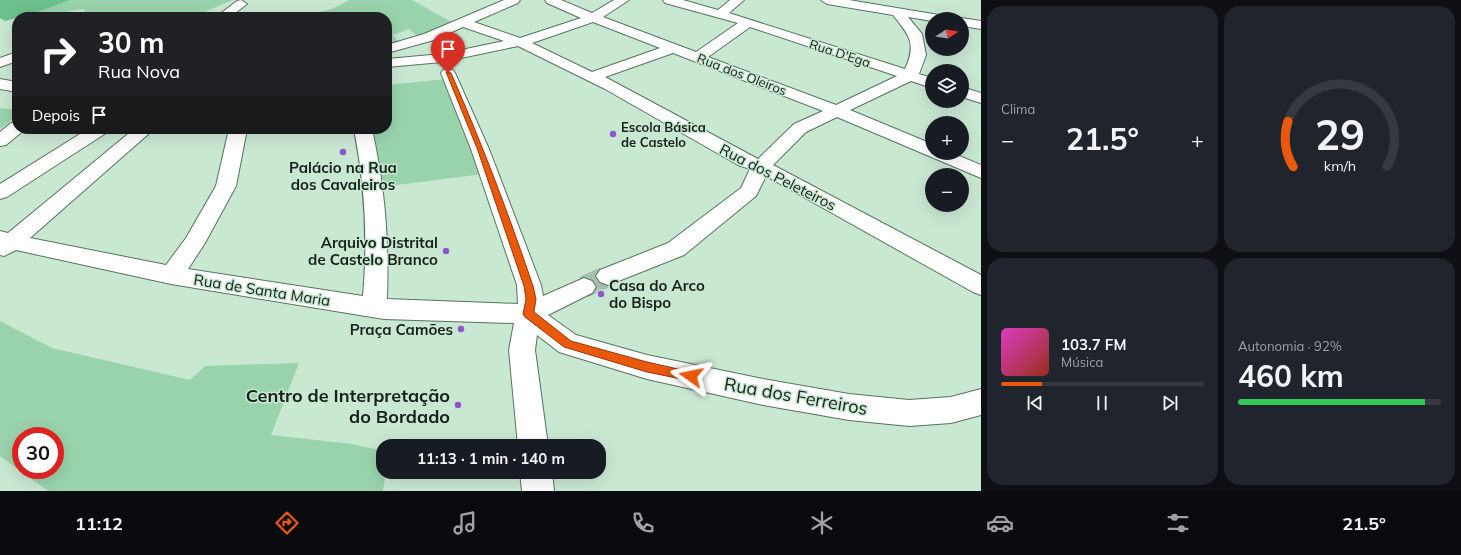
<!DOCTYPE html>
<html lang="pt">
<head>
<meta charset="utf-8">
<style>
	:root { --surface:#171b24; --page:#20242c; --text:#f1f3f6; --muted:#9ea1a6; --line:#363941; --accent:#ea580c }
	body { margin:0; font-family:Mulish,sans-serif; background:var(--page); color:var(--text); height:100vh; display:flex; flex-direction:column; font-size:15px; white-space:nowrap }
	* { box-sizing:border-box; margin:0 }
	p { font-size:13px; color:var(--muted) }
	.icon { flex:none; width:22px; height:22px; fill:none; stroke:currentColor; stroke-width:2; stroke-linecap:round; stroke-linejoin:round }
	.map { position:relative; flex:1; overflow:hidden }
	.panel { display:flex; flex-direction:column; gap:6px; padding:6px; background:#0d0f14; width:480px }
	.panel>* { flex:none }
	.top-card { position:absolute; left:12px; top:12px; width:380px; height:122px; border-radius:16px; box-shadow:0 4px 16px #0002; background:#202124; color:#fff; overflow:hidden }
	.needle { width:26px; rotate:78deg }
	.tools { position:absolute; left:925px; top:12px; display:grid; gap:8px }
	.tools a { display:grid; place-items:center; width:44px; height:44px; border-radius:50%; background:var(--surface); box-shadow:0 4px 16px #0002; font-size:20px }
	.speed { position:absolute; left:12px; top:427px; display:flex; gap:8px; font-size:20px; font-weight:700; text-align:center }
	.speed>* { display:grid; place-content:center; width:52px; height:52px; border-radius:50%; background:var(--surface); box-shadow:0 4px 16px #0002; line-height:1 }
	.speed .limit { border:6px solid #d22; background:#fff; color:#111 }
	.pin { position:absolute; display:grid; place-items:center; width:34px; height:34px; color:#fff; margin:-41px -17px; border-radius:50% 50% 50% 0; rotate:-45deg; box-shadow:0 0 4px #0007 }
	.pin .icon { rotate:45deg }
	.me { position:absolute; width:44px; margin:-22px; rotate:282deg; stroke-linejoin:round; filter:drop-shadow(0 0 3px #0008) }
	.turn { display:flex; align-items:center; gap:14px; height:84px; padding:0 20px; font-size:18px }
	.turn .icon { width:52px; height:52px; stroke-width:2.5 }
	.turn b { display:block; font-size:28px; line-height:34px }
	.then { display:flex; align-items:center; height:38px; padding:0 20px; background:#0003; gap:8px; font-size:15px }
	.big { font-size:30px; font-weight:700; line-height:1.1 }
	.panel .card { flex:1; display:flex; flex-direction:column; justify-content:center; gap:6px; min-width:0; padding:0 14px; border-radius:16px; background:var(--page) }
	.panel .dial { align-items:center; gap:0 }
	.dial svg { height:104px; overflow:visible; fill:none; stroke:var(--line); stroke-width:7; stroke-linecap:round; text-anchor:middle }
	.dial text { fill:var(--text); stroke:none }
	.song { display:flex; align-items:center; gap:12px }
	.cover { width:48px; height:48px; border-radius:6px; background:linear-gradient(135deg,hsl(310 70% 55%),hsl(10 70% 35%)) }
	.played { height:4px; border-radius:2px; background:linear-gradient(90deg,var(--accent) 20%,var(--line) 20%) }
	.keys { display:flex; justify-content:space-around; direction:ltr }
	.heat { display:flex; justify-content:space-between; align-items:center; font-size:22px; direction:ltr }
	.charge { height:6px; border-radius:3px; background:linear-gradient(90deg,#34c759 92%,var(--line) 0) }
	.panel .tiles { flex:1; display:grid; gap:6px; grid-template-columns:repeat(2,1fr) }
	.trip { position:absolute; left:376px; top:439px; width:230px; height:40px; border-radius:16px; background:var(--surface); box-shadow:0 4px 16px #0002; font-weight:700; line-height:40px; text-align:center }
	.dock { display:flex; height:64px; justify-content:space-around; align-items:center; background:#090b0e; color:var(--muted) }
	.dock .icon { width:28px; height:28px }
	.dock .active { color:var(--accent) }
	.dock b { font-size:18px; color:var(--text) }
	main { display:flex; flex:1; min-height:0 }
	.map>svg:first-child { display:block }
	.green { fill:#99d3ac; fill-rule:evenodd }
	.forest { fill:#6cc08b }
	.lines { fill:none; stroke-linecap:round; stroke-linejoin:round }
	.street-tunnel { stroke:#a5c0ad; stroke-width:22; stroke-dasharray:22 11; stroke-linecap:butt }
	.street-casing { stroke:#577360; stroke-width:2 }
	.street { fill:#fff; fill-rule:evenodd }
	.route { fill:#ea580c; stroke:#983908 }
	.poi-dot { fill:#9155cc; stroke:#c9e8d2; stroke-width:1.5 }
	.labels { text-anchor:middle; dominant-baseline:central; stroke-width:3; stroke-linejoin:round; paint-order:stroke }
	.far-street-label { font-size:13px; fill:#16221a; stroke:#c9e8d2 }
	.far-poi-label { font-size:13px; font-weight:bold; fill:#16221a; stroke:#c9e8d2; text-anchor:start }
	.poi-label { font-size:15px; font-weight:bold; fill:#16221a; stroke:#c9e8d2; text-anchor:end }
	.street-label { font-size:15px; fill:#16221a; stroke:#c9e8d2 }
	.near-poi-label { font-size:18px; font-weight:bold; fill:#16221a; stroke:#c9e8d2; text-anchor:end }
	.near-street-label { font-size:18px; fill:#16221a; stroke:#c9e8d2 }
</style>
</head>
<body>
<main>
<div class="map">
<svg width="981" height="491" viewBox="0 0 981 491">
	<rect width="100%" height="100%" fill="#c9e8d2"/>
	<g class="green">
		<polygon points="70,0 233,0 192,17 87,16 84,9 69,11 66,17 35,17 32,14"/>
		<polygon points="349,0 412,0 457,25 417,36 409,29 393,35 398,42 387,46 387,17 296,17 332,9"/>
		<polygon points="446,79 483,174 381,187 373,129 387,129 387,85"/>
		<polygon points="0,108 17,110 17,116 0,129"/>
		<path d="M0,321L52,348L190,380L205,366L299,363L271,435L352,444L383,451V472H386L383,491H48L0,456ZM21,436H55V470H21Z"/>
	</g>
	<polygon class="forest" points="0,0 70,0 32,14 5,21 0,18"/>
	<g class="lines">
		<polyline class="street-tunnel" points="584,287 608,276"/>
		<g class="street-casing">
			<g id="street">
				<polygon points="241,0 247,4 230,17 216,17 237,1"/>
				<path d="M504,0H520L518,3L474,22L520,38L581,18L547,3L545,0H561L592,13L614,0H629L603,17L696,52L738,23L665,3L663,0H683L718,10L730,0H744L729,13L905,69C917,43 909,35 893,15L827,4L821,0H849L945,16L946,19H932V21L908,17L922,34L926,55L919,74L932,78V88L911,81L850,110L932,144V153H952L981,165V178L837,117L806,132L773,165L981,275V295L973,292L766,176L756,196L684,255L616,282L608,285L600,282L596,276L600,270L668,243L741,188L750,169L738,165L605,89L518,46L442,62L387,67V59L442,54L504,41L463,27L434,40L387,53V45L424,34ZM593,22L660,48L592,72L532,43ZM750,27L897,76L836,105L708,57ZM673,53L823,111L794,124L758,159L605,77Z"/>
				<polygon points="962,18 981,21 981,29 962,26 962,19 959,19"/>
				<polygon points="17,52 17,61 0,67 0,58"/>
				<path d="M448,69L453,70L455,73L489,149L541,285L543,296L584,278L592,281L596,287L592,293L548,315L576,335L647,355L763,379L849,394L909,400L951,397L981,389V415L951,423L909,426L849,420L763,405L647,379L559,352L537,335L535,350L548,446H518L509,350L514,323L384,319L171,284L16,250L4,256L0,255V231L8,233L134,129H154L30,238L166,265L186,238L216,186L229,129H247L236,186L205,243L188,269L363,296C368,238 365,186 354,129H372C385,189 389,238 387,299L518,304L517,285L471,149L441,73L443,70Z"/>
				<polygon points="0,79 17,82 17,92 0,89"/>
				<polygon points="962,87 981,93 981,103 962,97"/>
				<polygon points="17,122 17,129 24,129 23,131 6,145 0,146 0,132 11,123"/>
				<polygon points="88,129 109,129 106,133 7,197 0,199 0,184"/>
				<polygon points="520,472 552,472 554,491 522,491"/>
			</g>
		</g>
		<use href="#street" class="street"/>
	</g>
	<path class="route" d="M446,72L451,73C482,144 508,212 533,286L536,299L534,312L571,341L647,362L691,372L695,373L696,376L695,380L691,381L647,372L564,347L525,317L523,314L526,299L524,286L477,148Z"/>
	<g class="poi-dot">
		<circle cx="613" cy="134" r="4"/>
		<circle cx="343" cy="152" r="4"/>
		<circle cx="446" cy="251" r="4"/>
		<circle cx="601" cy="294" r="4"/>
		<circle cx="461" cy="329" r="4"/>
		<circle cx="458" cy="405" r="4"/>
	</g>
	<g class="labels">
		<g class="far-street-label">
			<text transform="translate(840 53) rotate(18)">Rua D'Ega</text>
			<text transform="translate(742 74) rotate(21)">Rua dos Oleiros</text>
		</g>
		<g class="far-poi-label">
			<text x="621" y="127">Escola Básica<tspan x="621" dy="15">de Castelo</tspan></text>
		</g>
		<g class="poi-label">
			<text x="343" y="167" text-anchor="middle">Palácio na Rua<tspan x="343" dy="17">dos Cavaleiros</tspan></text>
			<text x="438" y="242">Arquivo Distrital<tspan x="438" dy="17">de Castelo Branco</tspan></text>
			<text x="609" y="285" text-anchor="start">Casa do Arco<tspan x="609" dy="17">do Bispo</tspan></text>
			<text x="453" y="329">Praça Camões</text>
		</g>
		<g class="street-label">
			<text transform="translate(778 177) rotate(27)">Rua dos Peleteiros</text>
			<text transform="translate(262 290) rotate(9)">Rua de Santa Maria</text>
		</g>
		<g class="near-poi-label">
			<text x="450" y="395">Centro de Interpretação<tspan x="450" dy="21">do Bordado</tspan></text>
		</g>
		<g class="near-street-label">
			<text transform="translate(796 396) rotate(10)">Rua dos Ferreiros</text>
		</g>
	</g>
</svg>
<div class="tools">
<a><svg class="needle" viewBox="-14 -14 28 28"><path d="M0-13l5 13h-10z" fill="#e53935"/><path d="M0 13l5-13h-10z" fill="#9ea1a6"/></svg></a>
<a><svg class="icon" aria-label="layers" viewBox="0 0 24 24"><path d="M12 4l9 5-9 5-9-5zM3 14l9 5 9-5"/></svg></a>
<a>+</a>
<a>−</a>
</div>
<div class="speed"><div class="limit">30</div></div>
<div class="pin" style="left:448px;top:73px;background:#d93025"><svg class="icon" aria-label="arrive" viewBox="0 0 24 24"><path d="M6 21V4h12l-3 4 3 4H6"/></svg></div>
<svg class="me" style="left:691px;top:376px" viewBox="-20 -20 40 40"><path d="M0-17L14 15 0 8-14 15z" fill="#ea580c" stroke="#fff" stroke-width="4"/></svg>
<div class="trip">11:13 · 1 min · 140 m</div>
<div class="top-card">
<div class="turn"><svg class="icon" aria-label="right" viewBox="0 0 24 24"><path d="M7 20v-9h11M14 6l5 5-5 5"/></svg><div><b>30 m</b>Rua Nova</div></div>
<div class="then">Depois<svg class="icon" aria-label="arrive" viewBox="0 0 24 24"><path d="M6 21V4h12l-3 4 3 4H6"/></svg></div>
</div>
</div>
<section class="panel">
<div class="tiles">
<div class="card"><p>Clima</p>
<div class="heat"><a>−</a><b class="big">21.5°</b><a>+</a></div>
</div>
<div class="card dial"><svg viewBox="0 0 100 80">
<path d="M14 69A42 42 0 1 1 86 69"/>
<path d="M14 69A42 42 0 0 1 10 34" stroke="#ea580c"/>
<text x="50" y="56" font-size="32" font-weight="700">29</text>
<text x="50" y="72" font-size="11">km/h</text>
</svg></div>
<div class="card">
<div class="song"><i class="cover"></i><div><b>103.7 FM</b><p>Música</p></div></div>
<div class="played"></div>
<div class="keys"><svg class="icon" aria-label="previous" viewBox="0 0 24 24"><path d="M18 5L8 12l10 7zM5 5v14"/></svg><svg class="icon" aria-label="pause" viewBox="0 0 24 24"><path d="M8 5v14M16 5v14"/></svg><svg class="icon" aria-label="next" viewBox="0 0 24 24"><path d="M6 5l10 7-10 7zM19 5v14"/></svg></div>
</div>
<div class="card"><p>Autonomia · 92%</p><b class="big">460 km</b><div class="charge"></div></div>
</div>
</section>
</main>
<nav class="dock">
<b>11:12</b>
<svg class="icon active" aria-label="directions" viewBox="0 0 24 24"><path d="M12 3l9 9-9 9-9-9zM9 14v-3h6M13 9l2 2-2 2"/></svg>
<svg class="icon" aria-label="music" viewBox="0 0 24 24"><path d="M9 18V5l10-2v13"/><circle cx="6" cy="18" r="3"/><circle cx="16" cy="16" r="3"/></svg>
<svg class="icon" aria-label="phone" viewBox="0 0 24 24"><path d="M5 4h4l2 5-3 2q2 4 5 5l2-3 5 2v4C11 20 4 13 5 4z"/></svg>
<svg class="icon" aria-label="climate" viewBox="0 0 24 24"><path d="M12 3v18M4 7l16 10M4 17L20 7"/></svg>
<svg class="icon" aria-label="car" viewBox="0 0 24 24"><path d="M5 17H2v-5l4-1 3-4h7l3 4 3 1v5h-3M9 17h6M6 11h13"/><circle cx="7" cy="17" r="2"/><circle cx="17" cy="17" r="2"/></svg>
<svg class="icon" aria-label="filters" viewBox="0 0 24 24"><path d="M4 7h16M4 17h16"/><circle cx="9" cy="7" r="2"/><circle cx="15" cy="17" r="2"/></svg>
<b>21.5°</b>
</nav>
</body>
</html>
